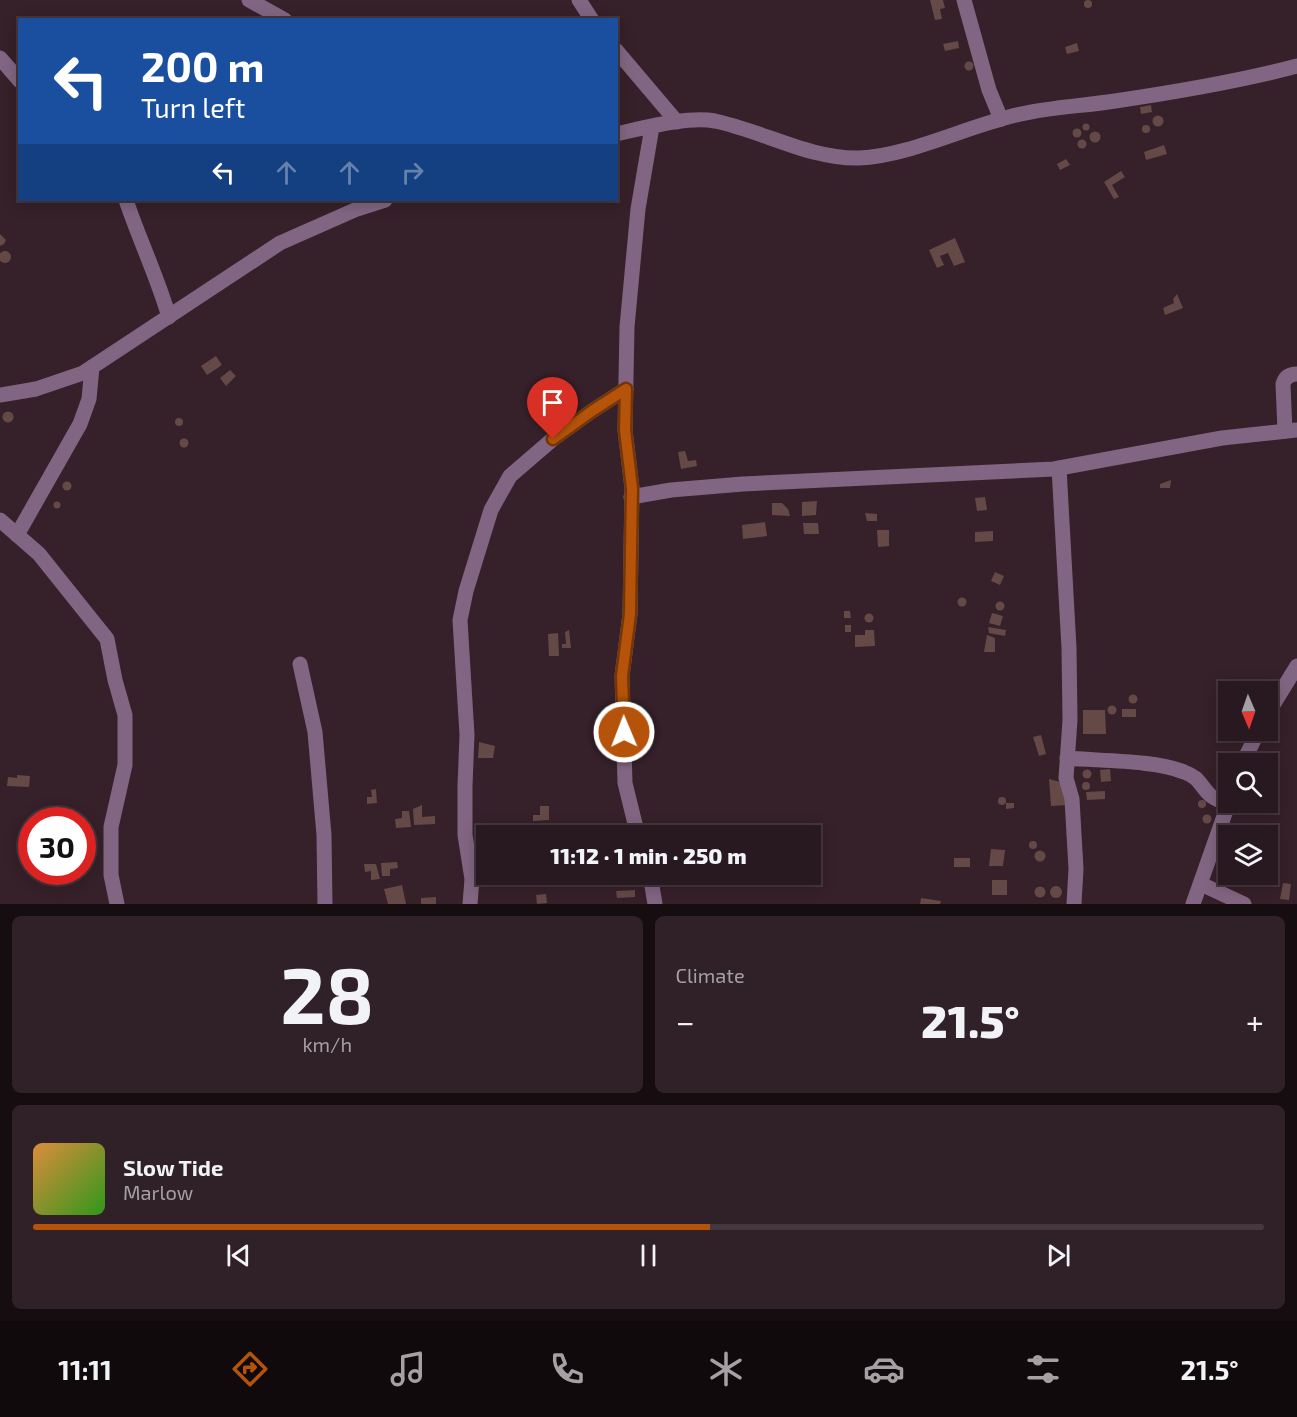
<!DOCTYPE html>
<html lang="en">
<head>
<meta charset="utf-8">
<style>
	:root { --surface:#28181f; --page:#302128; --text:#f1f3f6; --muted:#a5a0a4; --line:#44373d; --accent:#b45309 }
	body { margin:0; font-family:"Exo 2",sans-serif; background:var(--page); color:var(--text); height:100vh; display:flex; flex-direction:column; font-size:22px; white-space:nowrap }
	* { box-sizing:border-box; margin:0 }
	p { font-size:20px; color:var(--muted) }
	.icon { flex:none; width:33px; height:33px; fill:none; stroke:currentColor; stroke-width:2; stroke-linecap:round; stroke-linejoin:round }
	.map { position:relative; height:904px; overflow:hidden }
	.sheet { display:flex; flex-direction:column; gap:12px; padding:12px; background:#160d11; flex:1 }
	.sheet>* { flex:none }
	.banner { position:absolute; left:18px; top:18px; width:600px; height:183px; border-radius:0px; box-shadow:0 3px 15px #0003,0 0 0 2px var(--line); background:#1a4fa0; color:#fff; overflow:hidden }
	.needle { width:39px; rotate:178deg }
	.tools { position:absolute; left:1218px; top:681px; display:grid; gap:12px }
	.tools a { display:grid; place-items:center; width:60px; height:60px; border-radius:0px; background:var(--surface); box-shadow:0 3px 15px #0003,0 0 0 2px var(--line); font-size:30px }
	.speed { position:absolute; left:18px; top:807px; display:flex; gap:12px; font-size:30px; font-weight:700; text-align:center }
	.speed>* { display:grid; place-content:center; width:78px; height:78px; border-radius:50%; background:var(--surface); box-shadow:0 3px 15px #0003,0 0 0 2px var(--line); line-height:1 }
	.speed .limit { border:9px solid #d22; background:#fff; color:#111 }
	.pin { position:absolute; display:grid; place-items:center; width:51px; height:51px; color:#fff; margin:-62px -26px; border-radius:50% 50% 50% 0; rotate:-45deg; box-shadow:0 0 6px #0007 }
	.pin .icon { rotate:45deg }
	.me { position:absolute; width:66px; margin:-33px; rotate:359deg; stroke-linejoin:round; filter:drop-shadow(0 0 4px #0008) }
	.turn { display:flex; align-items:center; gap:21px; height:126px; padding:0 24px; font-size:27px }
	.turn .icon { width:78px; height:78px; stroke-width:2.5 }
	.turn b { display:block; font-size:42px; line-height:51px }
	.lanes { display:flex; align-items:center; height:57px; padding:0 24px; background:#0003; justify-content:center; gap:30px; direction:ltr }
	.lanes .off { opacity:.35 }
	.big { font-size:45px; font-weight:800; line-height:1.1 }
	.sheet .card { flex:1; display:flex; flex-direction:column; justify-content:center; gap:9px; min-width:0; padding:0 21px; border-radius:9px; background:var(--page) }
	.sheet .dial { align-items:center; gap:0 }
	.dial b { font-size:78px; line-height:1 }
	.song { display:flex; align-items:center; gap:18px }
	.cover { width:72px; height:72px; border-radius:9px; background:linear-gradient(135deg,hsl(30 70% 55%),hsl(110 70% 35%)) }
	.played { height:6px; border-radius:3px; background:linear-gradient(90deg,var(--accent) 55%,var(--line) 55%) }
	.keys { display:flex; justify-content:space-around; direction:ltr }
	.heat { display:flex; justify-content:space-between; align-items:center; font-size:33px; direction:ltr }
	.sheet .tiles { flex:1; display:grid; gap:12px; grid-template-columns:1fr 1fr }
	.card:last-child { grid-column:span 2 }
	.trip { position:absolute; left:476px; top:825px; width:345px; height:60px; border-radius:0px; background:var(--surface); box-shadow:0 3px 15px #0003,0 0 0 2px var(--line); font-weight:800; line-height:60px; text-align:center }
	.menu { display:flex; height:96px; justify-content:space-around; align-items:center; background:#100a0c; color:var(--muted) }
	.menu .icon { width:42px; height:42px }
	.menu .on { color:var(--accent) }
	.menu b { font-size:27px; color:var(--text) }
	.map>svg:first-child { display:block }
	.building { fill:#644947 }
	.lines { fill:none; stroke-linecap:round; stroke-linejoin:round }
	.minor { stroke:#826582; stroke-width:15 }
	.route-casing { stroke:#753606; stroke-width:15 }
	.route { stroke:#b45309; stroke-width:10 }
</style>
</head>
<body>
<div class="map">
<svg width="1297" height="904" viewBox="0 0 1297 904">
	<rect width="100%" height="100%" fill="#362029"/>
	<g class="building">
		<circle cx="1088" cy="4" r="4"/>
		<polygon points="930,0 943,0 945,8 940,9 942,19 935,20"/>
		<polygon points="958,41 959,48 945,51 943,44"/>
		<polygon points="1077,43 1079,51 1067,54 1065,47"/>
		<circle cx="969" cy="66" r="4.5"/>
		<polygon points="1151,105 1152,112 1141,114 1140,107"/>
		<circle cx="1158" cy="121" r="5.5"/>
		<circle cx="1086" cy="127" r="3.5"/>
		<circle cx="1146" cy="129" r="4"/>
		<circle cx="1077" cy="133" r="4.5"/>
		<circle cx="1095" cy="137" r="5.5"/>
		<circle cx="1082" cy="144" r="4.5"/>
		<polygon points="1164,145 1167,154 1146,160 1144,152"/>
		<polygon points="1066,159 1070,165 1060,170 1057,164"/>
		<polygon points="1121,171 1125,177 1112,185 1119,197 1114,199 1104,182"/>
		<polygon points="0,234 6,240 4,244 0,246"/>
		<polygon points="955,238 965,262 954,266 948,253 940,256 944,265 937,268 929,250"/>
		<circle cx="5" cy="257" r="6"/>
		<polygon points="1177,294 1183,308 1165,315 1163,308 1174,303 1173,299"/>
		<polygon points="216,356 222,365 207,375 201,366"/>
		<polygon points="230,370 236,376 226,386 220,378"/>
		<circle cx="8" cy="417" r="5.5"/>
		<circle cx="179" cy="422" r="4"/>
		<circle cx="184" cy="443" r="4.5"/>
		<polygon points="685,451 688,461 696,460 697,466 681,469 678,452"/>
		<polygon points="1171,480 1170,488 1160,488 1160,484"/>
		<circle cx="67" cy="486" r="4.5"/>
		<polygon points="985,497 987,510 977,511 975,498"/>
		<polygon points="817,501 816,515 802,516 802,502"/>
		<circle cx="57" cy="505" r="3.5"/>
		<polygon points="772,503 782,503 788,509 790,516 772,515"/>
		<polygon points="865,513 877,514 877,521 867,521"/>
		<polygon points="765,522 767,536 743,539 742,525"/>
		<polygon points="803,523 818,523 819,534 804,534"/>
		<polygon points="877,530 889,530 889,546 878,547"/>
		<polygon points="993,531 993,541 975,542 975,532"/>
		<polygon points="995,572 1004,576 1000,585 991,581"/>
		<circle cx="962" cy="602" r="4.5"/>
		<circle cx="1000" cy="606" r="4.5"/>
		<polygon points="844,611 850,611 851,618 844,618"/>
		<polygon points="992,613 1003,616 1000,626 989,623"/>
		<circle cx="869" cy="618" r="4.5"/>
		<rect x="845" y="625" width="6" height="7"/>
		<polygon points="988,627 1006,630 1005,636 989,633"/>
		<polygon points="569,630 571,648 562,648 562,644 566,644 565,632"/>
		<polygon points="865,630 874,630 875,646 855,647 855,635 865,635"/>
		<polygon points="558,633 559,656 549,656 548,634"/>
		<polygon points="987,635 995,638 995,652 984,652"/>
		<circle cx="1133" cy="699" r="4.5"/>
		<circle cx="1112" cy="710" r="4.5"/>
		<rect x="1122" y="709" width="14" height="8"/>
		<polygon points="1083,710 1105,710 1106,734 1083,734"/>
		<polygon points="1041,735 1046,754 1039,756 1033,737"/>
		<polygon points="479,742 495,746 493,758 478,758"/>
		<polygon points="1110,769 1111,781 1101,782 1100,770"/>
		<circle cx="1087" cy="774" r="4.5"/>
		<polygon points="17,775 30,776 29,787 7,786 8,777 17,778"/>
		<polygon points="1049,779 1064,783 1069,805 1051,806"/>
		<circle cx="1086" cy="786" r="4"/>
		<polygon points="376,789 377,803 367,804 367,797 372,797 371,790"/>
		<polygon points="1105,791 1105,799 1087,800 1086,792"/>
		<circle cx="1002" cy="801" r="4"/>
		<circle cx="1202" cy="804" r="4"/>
		<polygon points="1006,803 1014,803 1014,808 1006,809"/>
		<polygon points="422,805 422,817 435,816 435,824 414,825 413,809"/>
		<polygon points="540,806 549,806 549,820 533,821 533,815 540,815"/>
		<polygon points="402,811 409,811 411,827 396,828 395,819 402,818"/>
		<circle cx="1207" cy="819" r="4.5"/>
		<circle cx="1033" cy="845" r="4"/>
		<polygon points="991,849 1005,850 1003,866 989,866"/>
		<circle cx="1040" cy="856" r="5.5"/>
		<rect x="954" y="858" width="16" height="9"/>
		<polygon points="397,862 398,868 390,869 390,876 382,876 381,863"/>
		<polygon points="364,864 376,864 380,879 371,880 371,871 365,872"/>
		<rect x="992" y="880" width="15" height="15"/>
		<polygon points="1283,883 1291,884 1289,900 1280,899"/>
		<polygon points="402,885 406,904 388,904 384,889"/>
		<circle cx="1056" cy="892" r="6"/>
		<circle cx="1040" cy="892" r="5.5"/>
		<polygon points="635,890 635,897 617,898 616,891"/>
		<polygon points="546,894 547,903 537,904 536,895"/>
		<polygon points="436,897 436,904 421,904 421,898"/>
		<polygon points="921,898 941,901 940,904 920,904"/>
	</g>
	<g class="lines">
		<g class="minor">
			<polyline points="249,0 285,20"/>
			<polyline points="579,0 592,20"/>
			<polyline points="964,0 989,90 1001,119"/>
			<polyline points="616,50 677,122"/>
			<polyline points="0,58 20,81"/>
			<path d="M616,134C644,128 687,116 715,121C763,131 809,159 859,158C910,156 969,125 1021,114C1052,107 1083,106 1115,101C1176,92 1237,82 1297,66"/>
			<path d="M126,200C139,239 157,276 169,317"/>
			<polyline points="0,395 36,389 83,373 280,243 357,209 385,200"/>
			<path d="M1285,431L1283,384C1285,377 1290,374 1297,374"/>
			<polyline points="1059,468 1069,648 1070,720 1066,778 1072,799 1076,869 1074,904"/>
			<polyline points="631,497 671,490 743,484 1054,469 1222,438 1297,430"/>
			<polyline points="0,520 39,554 107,639 115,680 125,715 125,765 111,827 111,875 117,904"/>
			<polyline points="17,535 80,424 89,399 92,367"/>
			<polyline points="300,664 315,732 324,835 325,904"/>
			<polyline points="1268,713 1297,666"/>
			<path d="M1067,758C1099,761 1156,760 1184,772C1198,777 1199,783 1208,793C1213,799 1221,801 1228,804"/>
			<polyline points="1242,764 1259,730"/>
			<polyline points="638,836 625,783 622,676 630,614 632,488 625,430 627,327 638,209 652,127"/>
			<polyline points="650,874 655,904"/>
			<polyline points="1201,884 1244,904"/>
			<polyline points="470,904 472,879 465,835 465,786 467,735 460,620 466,591 491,510 510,476 553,439 592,411 626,389"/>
			<polyline points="1193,904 1229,802"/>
		</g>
	</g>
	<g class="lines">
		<g class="route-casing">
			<polyline id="route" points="553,439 592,411 626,389 625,430 632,488 630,614 622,676 624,732"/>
		</g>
		<use href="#route" class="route"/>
	</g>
</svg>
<div class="tools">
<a><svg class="needle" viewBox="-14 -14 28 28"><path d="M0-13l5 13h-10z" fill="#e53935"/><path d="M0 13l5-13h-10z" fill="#a5a0a4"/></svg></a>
<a><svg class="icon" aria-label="search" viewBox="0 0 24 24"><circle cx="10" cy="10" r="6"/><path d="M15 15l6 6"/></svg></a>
<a><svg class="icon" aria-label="layers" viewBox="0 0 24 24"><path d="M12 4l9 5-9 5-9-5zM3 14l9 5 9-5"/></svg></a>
</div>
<div class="speed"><div class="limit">30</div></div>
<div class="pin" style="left:553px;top:439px;background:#d93025"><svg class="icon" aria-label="arrive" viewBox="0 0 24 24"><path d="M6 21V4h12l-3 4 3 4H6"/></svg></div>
<svg class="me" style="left:624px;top:732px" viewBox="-20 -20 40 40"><circle r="17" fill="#b45309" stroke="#fff" stroke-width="3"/><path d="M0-11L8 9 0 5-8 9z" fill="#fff"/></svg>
<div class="trip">11:12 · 1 min · 250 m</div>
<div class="banner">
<div class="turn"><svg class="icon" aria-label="left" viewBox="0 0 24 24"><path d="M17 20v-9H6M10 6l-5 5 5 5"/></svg><div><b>200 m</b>Turn left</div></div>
<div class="lanes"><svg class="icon" aria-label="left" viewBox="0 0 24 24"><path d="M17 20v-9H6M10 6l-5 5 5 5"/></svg><svg class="icon off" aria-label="ahead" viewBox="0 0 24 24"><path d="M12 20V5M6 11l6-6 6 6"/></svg><svg class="icon off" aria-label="ahead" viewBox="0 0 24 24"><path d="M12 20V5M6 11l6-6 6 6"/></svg><svg class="icon off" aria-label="right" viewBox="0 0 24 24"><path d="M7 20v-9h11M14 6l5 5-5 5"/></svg></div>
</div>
</div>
<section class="sheet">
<div class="tiles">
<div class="card dial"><b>28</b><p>km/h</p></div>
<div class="card"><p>Climate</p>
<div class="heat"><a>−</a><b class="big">21.5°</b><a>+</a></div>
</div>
<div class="card">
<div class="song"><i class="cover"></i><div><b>Slow Tide</b><p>Marlow</p></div></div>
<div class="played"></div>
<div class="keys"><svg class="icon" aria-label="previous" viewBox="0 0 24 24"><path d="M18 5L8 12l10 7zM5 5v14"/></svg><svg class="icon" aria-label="pause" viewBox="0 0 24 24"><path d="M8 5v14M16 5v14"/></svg><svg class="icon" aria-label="next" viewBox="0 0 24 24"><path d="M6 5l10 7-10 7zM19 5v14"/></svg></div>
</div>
</div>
</section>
<nav class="menu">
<b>11:11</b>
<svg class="icon on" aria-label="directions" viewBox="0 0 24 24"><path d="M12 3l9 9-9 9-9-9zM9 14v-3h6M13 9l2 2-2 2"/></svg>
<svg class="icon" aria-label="music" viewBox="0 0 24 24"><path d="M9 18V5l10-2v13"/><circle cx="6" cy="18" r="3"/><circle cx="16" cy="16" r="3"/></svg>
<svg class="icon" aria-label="phone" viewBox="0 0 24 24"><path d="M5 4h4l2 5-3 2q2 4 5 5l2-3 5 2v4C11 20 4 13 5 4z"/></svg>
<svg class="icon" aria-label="climate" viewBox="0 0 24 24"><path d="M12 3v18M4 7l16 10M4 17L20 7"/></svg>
<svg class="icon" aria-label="car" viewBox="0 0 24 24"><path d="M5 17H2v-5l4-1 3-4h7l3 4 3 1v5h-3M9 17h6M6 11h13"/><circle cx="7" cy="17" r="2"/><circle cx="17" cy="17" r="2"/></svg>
<svg class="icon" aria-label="filters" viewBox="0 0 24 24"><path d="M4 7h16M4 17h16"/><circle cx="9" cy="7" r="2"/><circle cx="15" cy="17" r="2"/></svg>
<b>21.5°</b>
</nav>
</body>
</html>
